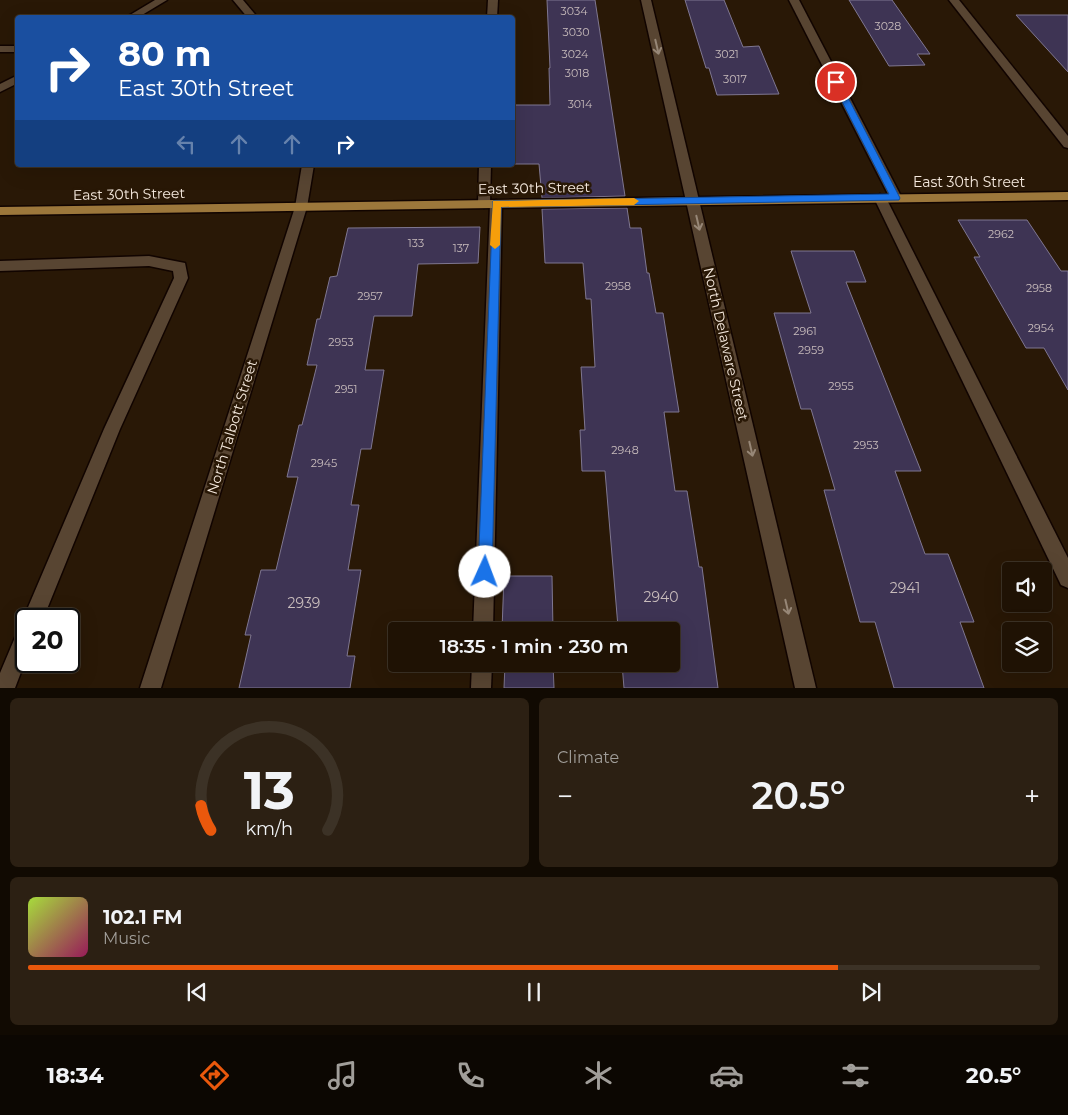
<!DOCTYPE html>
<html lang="en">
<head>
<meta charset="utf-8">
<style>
	:root { --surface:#1f1204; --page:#2c2013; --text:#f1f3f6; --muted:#a19e9a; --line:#3c3226; --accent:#ea580c }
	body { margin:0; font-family:Montserrat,sans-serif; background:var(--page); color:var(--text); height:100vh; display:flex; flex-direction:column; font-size:19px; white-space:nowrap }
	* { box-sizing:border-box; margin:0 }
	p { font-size:16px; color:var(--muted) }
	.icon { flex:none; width:28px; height:28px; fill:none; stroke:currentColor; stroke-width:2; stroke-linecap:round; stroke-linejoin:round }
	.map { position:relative; height:688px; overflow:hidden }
	.sheet { display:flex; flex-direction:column; gap:10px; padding:10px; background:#110a02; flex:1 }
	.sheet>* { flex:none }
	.top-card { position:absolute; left:15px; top:15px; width:500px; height:152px; border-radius:5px; box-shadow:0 5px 20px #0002,0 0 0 1px var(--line); background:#1a4fa0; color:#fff; overflow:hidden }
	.controls { position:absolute; left:1002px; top:562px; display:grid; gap:10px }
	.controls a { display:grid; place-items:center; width:50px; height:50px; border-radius:5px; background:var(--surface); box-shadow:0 5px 20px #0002,0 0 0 1px var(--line); font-size:25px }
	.speed { position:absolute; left:15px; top:608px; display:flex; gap:10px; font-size:25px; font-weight:700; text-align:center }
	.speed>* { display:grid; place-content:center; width:65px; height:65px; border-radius:50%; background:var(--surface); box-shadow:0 5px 20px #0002,0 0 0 1px var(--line); line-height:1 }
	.speed .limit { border:2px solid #111; border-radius:8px; background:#fff; color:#111 }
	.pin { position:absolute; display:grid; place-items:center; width:42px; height:42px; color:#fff; margin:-21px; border:2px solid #fff; border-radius:50%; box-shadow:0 1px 5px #0007 }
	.me { position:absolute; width:55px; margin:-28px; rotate:2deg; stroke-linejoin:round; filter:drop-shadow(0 0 4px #0008) }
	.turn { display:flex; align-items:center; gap:18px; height:105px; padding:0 20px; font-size:22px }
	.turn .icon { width:65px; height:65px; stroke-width:2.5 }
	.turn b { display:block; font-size:35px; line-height:42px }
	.lanes { display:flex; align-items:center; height:48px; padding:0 20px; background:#0003; justify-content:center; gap:25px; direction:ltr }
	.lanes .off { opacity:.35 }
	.big { font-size:38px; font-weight:600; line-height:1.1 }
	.sheet .tile { flex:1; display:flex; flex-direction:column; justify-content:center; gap:8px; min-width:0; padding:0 18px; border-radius:8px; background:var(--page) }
	.sheet .dial { align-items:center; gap:0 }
	.dial svg { height:130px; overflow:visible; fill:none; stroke:var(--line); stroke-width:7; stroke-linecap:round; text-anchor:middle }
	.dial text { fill:var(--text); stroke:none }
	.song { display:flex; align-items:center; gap:15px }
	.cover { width:60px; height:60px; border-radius:8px; background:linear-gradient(135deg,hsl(80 70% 55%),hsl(330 70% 35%)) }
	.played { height:5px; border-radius:2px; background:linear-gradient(90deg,var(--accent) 80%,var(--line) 80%) }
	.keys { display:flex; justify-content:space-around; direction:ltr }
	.heat { display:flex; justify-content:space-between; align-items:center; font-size:28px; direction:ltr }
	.sheet .tiles { flex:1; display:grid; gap:10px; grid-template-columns:1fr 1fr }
	.tile:last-child { grid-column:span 2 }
	.trip { position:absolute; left:388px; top:622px; width:292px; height:50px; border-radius:5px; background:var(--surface); box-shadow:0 5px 20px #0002,0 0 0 1px var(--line); font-weight:600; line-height:50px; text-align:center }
	.tabs { display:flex; height:80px; justify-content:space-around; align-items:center; background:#0c0702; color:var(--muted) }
	.tabs .icon { width:35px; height:35px }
	.tabs .active { color:var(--accent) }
	.tabs b { font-size:22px; color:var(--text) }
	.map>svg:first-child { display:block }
	.building { fill:#3e3454; stroke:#7f7791 }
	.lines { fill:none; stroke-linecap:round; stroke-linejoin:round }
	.minor-casing { stroke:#110400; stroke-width:3 }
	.major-casing { stroke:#110400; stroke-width:3 }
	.minor { fill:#584532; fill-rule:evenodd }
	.major { fill:#9c773b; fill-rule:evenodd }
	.oneway { stroke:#978777 }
	.route { fill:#1a73e8; stroke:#114b97 }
	.slow { fill:#f59e0b }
	.labels { text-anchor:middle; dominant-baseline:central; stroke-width:5; stroke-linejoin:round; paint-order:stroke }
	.number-label { font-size:11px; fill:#c8bcbc }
	.street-label { font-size:14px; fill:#f6eadf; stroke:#291806 }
	.near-number-label { font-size:14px; fill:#c8bcbc }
</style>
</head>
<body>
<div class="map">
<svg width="1068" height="688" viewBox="0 0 1068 688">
	<rect width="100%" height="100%" fill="#291806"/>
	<g class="building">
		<polygon points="547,0 595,0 625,196 542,198 539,164 512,164 512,105 550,105 549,68 550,68"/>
		<polygon points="685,0 724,0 743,47 759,46 779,94 717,95 709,68 706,68"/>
		<polygon points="849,0 892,0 930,54 917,54 925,65 889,66"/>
		<polygon points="1016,15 1068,15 1068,72"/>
		<polygon points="627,208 630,228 641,228 647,273 649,273 656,313 663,313 679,412 664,412 675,491 687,491 699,567 702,567 718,688 624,688 622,664 671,664 671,631 620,631 619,627 618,627 605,471 582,471 580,430 585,430 581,367 595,367 591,299 586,299 583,263 545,263 542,209"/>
		<polygon points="958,220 1027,220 1061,271 1068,271 1068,390 1044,348 1026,348 974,257 980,257"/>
		<polygon points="480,227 478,263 418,264 412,316 374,316 365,370 384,370 371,449 361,449 351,505 359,505 348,570 361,570 347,656 355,656 350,688 239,688 251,635 245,635 261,570 276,570 298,477 287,477 299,425 302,425 317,365 307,365 317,319 320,319 330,277 337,276 348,228"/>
		<polygon points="791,251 854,251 866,282 846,282 921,471 895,471 925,554 948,554 974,622 960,622 984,688 894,688 875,622 860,622 824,490 835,490 811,409 801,409 774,313 811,313"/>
		<polygon points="504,576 552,576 553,631 502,630"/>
		<polygon points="505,664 553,664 554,688 504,688"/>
	</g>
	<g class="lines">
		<g class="minor-casing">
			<g id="minor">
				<polygon points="155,0 167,0 137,18 125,18"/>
				<polygon points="233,0 243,0 258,18 248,18"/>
				<polygon points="488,0 498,0 497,18 487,18"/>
				<polygon points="641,0 651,0 816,688 795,688"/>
				<polygon points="789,0 799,0 902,198 900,201 892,201 890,198"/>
				<polygon points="949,0 959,0 1068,136 1068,148 1064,147"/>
				<rect x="0" y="46" width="18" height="6"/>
				<polygon points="18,75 18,83 0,92 0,84"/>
				<polygon points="302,165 314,165 307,207 161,688 140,688 295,207"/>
				<polygon points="479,165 491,165 490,203 496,200 502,204 493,631 473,631 490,205 484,208 478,204"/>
				<polygon points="880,194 886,198 1068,558 1068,588 1061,585 874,198"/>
				<polygon points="149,256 185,263 188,278 120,429 43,619 26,619 26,659 15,688 0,688 0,673 19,628 26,625 23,619 104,429 174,278 173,271 149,266 0,271 0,261"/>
				<polygon points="472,664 492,664 491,688 471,688"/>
			</g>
		</g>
		<g class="major-casing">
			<polygon id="major" points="1068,192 1068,200 0,215 0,207"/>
		</g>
		<use href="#minor" class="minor"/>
		<use href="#major" class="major"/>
	</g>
	<defs><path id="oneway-shaft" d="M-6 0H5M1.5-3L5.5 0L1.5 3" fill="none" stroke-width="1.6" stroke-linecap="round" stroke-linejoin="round" transform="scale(1.25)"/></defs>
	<g class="oneway">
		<use href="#oneway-shaft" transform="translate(657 47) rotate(77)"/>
		<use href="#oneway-shaft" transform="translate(698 223) rotate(77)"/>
		<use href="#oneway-shaft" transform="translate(751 449) rotate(77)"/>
		<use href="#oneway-shaft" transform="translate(787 607) rotate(77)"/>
	</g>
	<polygon class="route" points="833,80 840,82 900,198 899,200 501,207 492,572 490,577 485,579 480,577 478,572 493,201 889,194 832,82"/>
	<polygon class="slow" points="634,198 639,201 634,205 501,207 500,245 495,249 490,245 493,201"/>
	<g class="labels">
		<g class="number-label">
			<text x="574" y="11">3034</text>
			<text x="888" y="26">3028</text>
			<text x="576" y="32">3030</text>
			<text x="575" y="54">3024</text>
			<text x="727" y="54">3021</text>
			<text x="577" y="73">3018</text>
			<text x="735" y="79">3017</text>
			<text x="580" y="104">3014</text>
			<text x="1001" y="234">2962</text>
			<text x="416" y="243">133</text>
			<text x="461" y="248">137</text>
			<text x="618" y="286">2958</text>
			<text x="1039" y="288">2958</text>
			<text x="370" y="296">2957</text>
			<text x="1041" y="328">2954</text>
			<text x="805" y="331">2961</text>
			<text x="341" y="342">2953</text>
			<text x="811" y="350">2959</text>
			<text x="841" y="386">2955</text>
			<text x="346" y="389">2951</text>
			<text x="866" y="445">2953</text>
			<text x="625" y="450">2948</text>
			<text x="324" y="463">2945</text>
		</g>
		<g class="street-label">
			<text x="969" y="182">East 30th Street</text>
			<text transform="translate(534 188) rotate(-1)">East 30th Street</text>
			<text transform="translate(129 194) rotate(-1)">East 30th Street</text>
			<text transform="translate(726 344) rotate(77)">North Delaware Street</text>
			<text transform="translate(232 427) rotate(-73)">North Talbott Street</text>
		</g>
		<g class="near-number-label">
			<text x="905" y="588">2941</text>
			<text x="661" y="597">2940</text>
			<text x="304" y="603">2939</text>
		</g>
	</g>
</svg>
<div class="controls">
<a><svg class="icon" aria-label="sound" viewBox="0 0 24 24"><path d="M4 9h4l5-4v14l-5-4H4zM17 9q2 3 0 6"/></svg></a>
<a><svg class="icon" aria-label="layers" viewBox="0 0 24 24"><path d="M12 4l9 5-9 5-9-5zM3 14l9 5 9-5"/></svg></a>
</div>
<div class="speed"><div class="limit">20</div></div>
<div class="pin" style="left:836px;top:82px;background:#d93025"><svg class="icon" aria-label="arrive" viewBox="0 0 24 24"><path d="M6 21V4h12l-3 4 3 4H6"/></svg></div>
<svg class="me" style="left:485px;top:572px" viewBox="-20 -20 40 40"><circle r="19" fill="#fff"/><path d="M0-13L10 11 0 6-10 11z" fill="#1a73e8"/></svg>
<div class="trip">18:35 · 1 min · 230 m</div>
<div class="top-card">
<div class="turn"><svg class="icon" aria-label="right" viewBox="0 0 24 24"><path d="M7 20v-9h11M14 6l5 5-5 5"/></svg><div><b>80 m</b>East 30th Street</div></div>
<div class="lanes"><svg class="icon off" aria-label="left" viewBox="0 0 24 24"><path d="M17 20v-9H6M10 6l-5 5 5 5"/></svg><svg class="icon off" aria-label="ahead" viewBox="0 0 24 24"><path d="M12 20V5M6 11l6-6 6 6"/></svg><svg class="icon off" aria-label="ahead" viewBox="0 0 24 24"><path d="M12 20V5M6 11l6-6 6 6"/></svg><svg class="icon" aria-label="right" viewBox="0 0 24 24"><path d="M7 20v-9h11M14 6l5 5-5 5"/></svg></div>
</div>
</div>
<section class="sheet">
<div class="tiles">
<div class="tile dial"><svg viewBox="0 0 100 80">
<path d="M14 69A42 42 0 1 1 86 69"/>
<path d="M14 69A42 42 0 0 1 8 54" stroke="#ea580c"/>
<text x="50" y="56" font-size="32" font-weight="700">13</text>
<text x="50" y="72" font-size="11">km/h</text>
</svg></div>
<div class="tile"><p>Climate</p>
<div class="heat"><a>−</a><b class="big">20.5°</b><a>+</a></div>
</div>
<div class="tile">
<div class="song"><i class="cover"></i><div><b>102.1 FM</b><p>Music</p></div></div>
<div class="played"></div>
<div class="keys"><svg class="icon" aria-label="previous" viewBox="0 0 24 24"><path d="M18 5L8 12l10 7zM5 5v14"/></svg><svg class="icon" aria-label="pause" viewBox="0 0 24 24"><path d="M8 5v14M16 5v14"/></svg><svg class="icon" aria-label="next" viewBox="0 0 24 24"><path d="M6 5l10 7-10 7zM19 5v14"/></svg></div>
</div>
</div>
</section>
<nav class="tabs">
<b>18:34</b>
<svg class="icon active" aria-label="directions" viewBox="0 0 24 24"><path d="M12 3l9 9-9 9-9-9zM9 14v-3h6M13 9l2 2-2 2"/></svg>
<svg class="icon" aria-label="music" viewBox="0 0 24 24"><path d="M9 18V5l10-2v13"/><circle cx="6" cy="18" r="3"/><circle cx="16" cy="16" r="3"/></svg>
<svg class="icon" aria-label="phone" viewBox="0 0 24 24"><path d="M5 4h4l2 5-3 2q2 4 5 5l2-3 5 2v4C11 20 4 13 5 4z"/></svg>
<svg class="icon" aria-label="climate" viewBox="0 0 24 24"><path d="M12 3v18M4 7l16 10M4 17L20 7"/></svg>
<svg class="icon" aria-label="car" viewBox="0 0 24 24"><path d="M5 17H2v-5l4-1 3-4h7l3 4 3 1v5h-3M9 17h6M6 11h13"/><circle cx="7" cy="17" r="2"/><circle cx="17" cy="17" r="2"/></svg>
<svg class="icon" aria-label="filters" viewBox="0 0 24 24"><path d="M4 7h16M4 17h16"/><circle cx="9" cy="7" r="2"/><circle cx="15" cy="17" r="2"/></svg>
<b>20.5°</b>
</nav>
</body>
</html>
